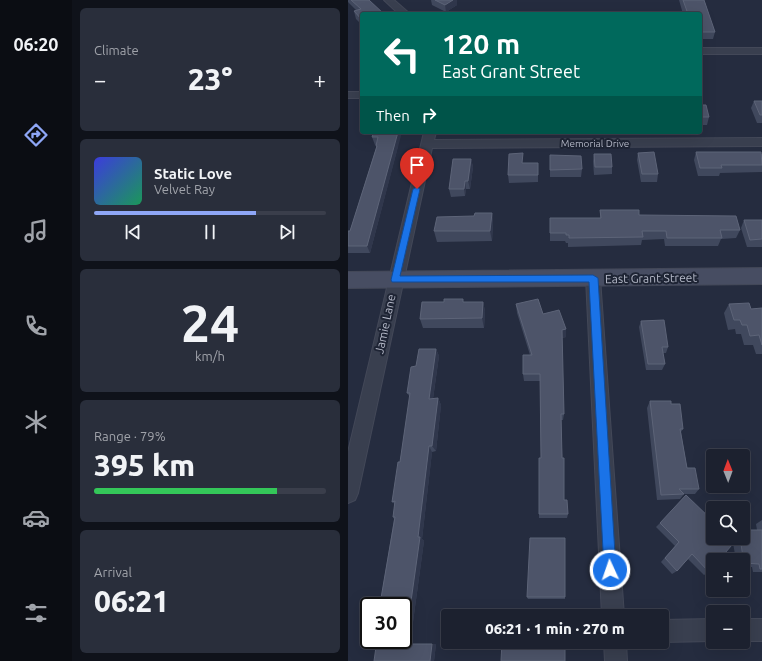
<!DOCTYPE html>
<html lang="en">
<head>
<meta charset="utf-8">
<style>
	:root { --surface:#1c212f; --page:#292e3b; --text:#f1f3f6; --muted:#a0a3aa; --line:#3a3e4b; --accent:#8ea6f6 }
	body { margin:0; font-family:Ubuntu,sans-serif; background:var(--page); color:var(--text); height:100vh; display:flex; flex-direction:column; font-size:15px; white-space:nowrap }
	* { box-sizing:border-box; margin:0 }
	p { font-size:13px; color:var(--muted) }
	.icon { flex:none; width:22px; height:22px; fill:none; stroke:currentColor; stroke-width:2; stroke-linecap:round; stroke-linejoin:round }
	.map { position:relative; flex:1; overflow:hidden }
	.sheet { display:flex; flex-direction:column; gap:8px; padding:8px; background:#0f121a; width:276px }
	.sheet>* { flex:none }
	.top-card { position:absolute; left:12px; top:12px; width:342px; height:122px; border-radius:4px; box-shadow:0 4px 16px #0002,0 0 0 1px var(--line); background:#00695c; color:#fff; overflow:hidden }
	.needle { width:26px; rotate:359deg }
	.fabs { position:absolute; left:358px; top:449px; display:grid; gap:8px }
	.fabs a { display:grid; place-items:center; width:44px; height:44px; border-radius:4px; background:var(--surface); box-shadow:0 4px 16px #0002,0 0 0 1px var(--line); font-size:20px }
	.speed { position:absolute; left:12px; top:597px; display:flex; gap:8px; font-size:20px; font-weight:700; text-align:center }
	.speed>* { display:grid; place-content:center; width:52px; height:52px; border-radius:50%; background:var(--surface); box-shadow:0 4px 16px #0002,0 0 0 1px var(--line); line-height:1 }
	.speed .limit { border:2px solid #111; border-radius:6px; background:#fff; color:#111 }
	.pin { position:absolute; display:grid; place-items:center; width:34px; height:34px; color:#fff; margin:-41px -17px; border-radius:50% 50% 50% 0; rotate:-45deg; box-shadow:0 0 4px #0007 }
	.pin .icon { rotate:45deg }
	.me { position:absolute; width:44px; margin:-22px; rotate:357deg; stroke-linejoin:round; filter:drop-shadow(0 0 3px #0008) }
	.turn { display:flex; align-items:center; gap:14px; height:84px; padding:0 16px; font-size:18px }
	.turn .icon { width:52px; height:52px; stroke-width:2.5 }
	.turn b { display:block; font-size:28px; line-height:34px }
	.then { display:flex; align-items:center; height:38px; padding:0 16px; background:#0003; gap:8px; font-size:15px }
	.big { font-size:30px; font-weight:800; line-height:1.1 }
	.sheet .tile { flex:1; display:flex; flex-direction:column; justify-content:center; gap:6px; min-width:0; padding:0 14px; border-radius:6px; background:var(--page) }
	.sheet .dial { align-items:center; gap:0 }
	.dial b { font-size:52px; line-height:1 }
	.song { display:flex; align-items:center; gap:12px }
	.cover { width:48px; height:48px; border-radius:6px; background:linear-gradient(135deg,hsl(240 70% 55%),hsl(150 70% 35%)) }
	.played { height:4px; border-radius:2px; background:linear-gradient(90deg,var(--accent) 70%,var(--line) 70%) }
	.keys { display:flex; justify-content:space-around; direction:ltr }
	.heat { display:flex; justify-content:space-between; align-items:center; font-size:22px; direction:ltr }
	.charge { height:6px; border-radius:3px; background:linear-gradient(90deg,#34c759 79%,var(--line) 0) }
	.trip { position:absolute; left:93px; top:609px; width:228px; height:40px; border-radius:4px; background:var(--surface); box-shadow:0 4px 16px #0002,0 0 0 1px var(--line); font-weight:800; line-height:40px; text-align:center }
	main { display:flex; flex:1; min-height:0 }
	.dock { display:flex; flex-direction:column; width:72px; justify-content:space-around; align-items:center; background:#0b0d13; color:var(--muted) }
	.dock .icon { width:28px; height:28px }
	.dock .current { color:var(--accent) }
	.dock b { font-size:18px; color:var(--text) }
	.map>svg:first-child { display:block }
	.lines { fill:none; stroke-linecap:round; stroke-linejoin:round }
	.minor-casing { stroke:#434858; stroke-width:2 }
	.secondary-casing { stroke:#434858; stroke-width:2 }
	.minor { fill:#393f4f; fill-rule:evenodd }
	.secondary { fill:#474d62; fill-rule:evenodd }
	.wall { fill:#40485d }
	.shaded-wall { fill:#30374c }
	.building { fill:#4d5469; stroke:#5d6478 }
	.route { fill:#1a73e8; stroke:#114b97 }
	.labels { text-anchor:middle; dominant-baseline:central; stroke-width:4; stroke-linejoin:round; paint-order:stroke }
	.far-street-label { font-size:10px; fill:#b6bac9; stroke:#1e2434 }
	.street-label { font-size:12px; fill:#b6bac9; stroke:#1e2434 }
</style>
</head>
<body>
<main>
<nav class="dock">
<b>06:20</b>
<svg class="icon current" aria-label="directions" viewBox="0 0 24 24"><path d="M12 3l9 9-9 9-9-9zM9 14v-3h6M13 9l2 2-2 2"/></svg>
<svg class="icon" aria-label="music" viewBox="0 0 24 24"><path d="M9 18V5l10-2v13"/><circle cx="6" cy="18" r="3"/><circle cx="16" cy="16" r="3"/></svg>
<svg class="icon" aria-label="phone" viewBox="0 0 24 24"><path d="M5 4h4l2 5-3 2q2 4 5 5l2-3 5 2v4C11 20 4 13 5 4z"/></svg>
<svg class="icon" aria-label="climate" viewBox="0 0 24 24"><path d="M12 3v18M4 7l16 10M4 17L20 7"/></svg>
<svg class="icon" aria-label="car" viewBox="0 0 24 24"><path d="M5 17H2v-5l4-1 3-4h7l3 4 3 1v5h-3M9 17h6M6 11h13"/><circle cx="7" cy="17" r="2"/><circle cx="17" cy="17" r="2"/></svg>
<svg class="icon" aria-label="filters" viewBox="0 0 24 24"><path d="M4 7h16M4 17h16"/><circle cx="9" cy="7" r="2"/><circle cx="15" cy="17" r="2"/></svg>
</nav>
<section class="sheet">
<div class="tile"><p>Climate</p>
<div class="heat"><a>−</a><b class="big">23°</b><a>+</a></div>
</div>
<div class="tile">
<div class="song"><i class="cover"></i><div><b>Static Love</b><p>Velvet Ray</p></div></div>
<div class="played"></div>
<div class="keys"><svg class="icon" aria-label="previous" viewBox="0 0 24 24"><path d="M18 5L8 12l10 7zM5 5v14"/></svg><svg class="icon" aria-label="pause" viewBox="0 0 24 24"><path d="M8 5v14M16 5v14"/></svg><svg class="icon" aria-label="next" viewBox="0 0 24 24"><path d="M6 5l10 7-10 7zM19 5v14"/></svg></div>
</div>
<div class="tile dial"><b>24</b><p>km/h</p></div>
<div class="tile"><p>Range · 79%</p><b class="big">395 km</b><div class="charge"></div></div>
<div class="tile"><p>Arrival</p><b class="big">06:21</b></div>
</section>
<div class="map">
<svg width="414" height="661" viewBox="0 0 414 661">
	<rect width="100%" height="100%" fill="#252c3f"/>
	<g class="lines">
		<g class="minor-casing">
			<g id="minor">
				<polygon points="36,0 46,0 62,14 51,14"/>
				<rect x="352" y="48" width="62" height="6"/>
				<rect x="0" y="92" width="14" height="6"/>
				<polygon points="76,132 88,132 86,140 414,138 414,146 84,148 10,493 7,500 0,503 0,452"/>
				<polygon points="245,272 250,274 252,278 276,616 254,616 238,278 240,274"/>
				<polygon points="365,619 365,641 314,642 314,620"/>
				<rect x="395" y="619" width="19" height="22"/>
				<polygon points="256,642 278,642 279,661 257,661"/>
			</g>
		</g>
		<g class="secondary-casing">
			<polygon id="secondary" points="414,268 414,284 0,288 0,272"/>
		</g>
		<use href="#minor" class="minor"/>
		<use href="#secondary" class="secondary"/>
	</g>
	<g class="wall">
		<polygon points="0,0 21,0 14,14 14,25 8,19 6,11 9,11 0,2"/>
		<polygon points="83,0 109,0 109,5 98,12 84,5"/>
		<polygon points="331,0 356,0 367,32 365,39 352,39 352,14 335,14"/>
		<polygon points="406,101 414,101 414,123 409,123 403,108"/>
		<polygon points="352,105 361,117 359,125 352,125"/>
		<polygon points="26,132 50,146 22,253 0,253 0,231 2,231 28,148 28,145 27,145 24,137"/>
		<polygon points="348,152 414,154 414,172 372,173 371,176 350,176 346,160"/>
		<polygon points="290,153 310,174 309,182 293,182 289,160"/>
		<polygon points="246,154 264,167 264,174 246,175 245,161"/>
		<polygon points="202,155 234,169 233,177 202,177"/>
		<polygon points="123,159 125,167 122,189 118,189 117,196 103,197 101,189"/>
		<polygon points="175,163 190,163 190,182 161,183 160,175"/>
		<polygon points="252,210 291,215 392,230 388,238 373,239 370,246 317,246 316,239 294,240 293,245 220,247 220,243 218,243 217,241 202,241 202,218 252,218"/>
		<polygon points="144,213 145,223 144,241 89,242 86,231 126,216"/>
		<polygon points="396,220 414,220 414,247 399,247 393,228"/>
		<polygon points="116,302 135,302 137,311 136,328 75,328 72,319"/>
		<polygon points="168,304 195,314 218,329 218,337 214,338 216,414 215,420 213,420 216,500 220,514 219,518 191,518 191,514 193,458 192,381 176,381 175,374 182,355 169,313"/>
		<polygon points="381,304 403,309 414,308 414,354 408,354 405,345 396,345 393,334 388,334 387,329 380,330 376,313"/>
		<polygon points="293,321 320,347 318,353 315,353 317,364 314,370 298,370 291,327"/>
		<polygon points="88,349 91,356 85,399 90,398 93,405 88,451 84,452 74,539 76,541 62,644 88,644 86,661 26,661 35,605 32,604 46,519 45,517 47,504 44,502 52,462 62,397 59,393 68,366"/>
		<polygon points="302,401 323,404 335,429 333,432 339,468 351,489 347,494 336,494 332,499 309,500 299,408"/>
		<polygon points="414,520 414,572 405,572 404,567 395,567 395,560 388,560 385,543 361,572 356,575 340,559 329,571 324,574 313,562 327,546 308,527 312,523 365,538 395,538 409,530 408,524"/>
		<polygon points="179,597 217,597 217,599 180,599"/>
	</g>
	<g class="shaded-wall">
		<polygon points="105,0 109,0 109,5 98,12 97,5"/>
		<polygon points="50,132 54,132 22,253 19,246"/>
		<polygon points="123,159 125,167 122,189 120,181"/>
		<polygon points="117,181 118,189 117,196 116,189"/>
		<polygon points="144,213 145,223 144,241 142,231"/>
		<polygon points="135,302 137,311 136,328 134,318"/>
		<polygon points="218,329 218,337 214,338 214,330"/>
		<polygon points="88,349 91,356 84,405 81,399"/>
		<polygon points="90,398 93,405 88,451 84,446"/>
		<polygon points="81,446 84,452 74,539 76,541 62,644 57,644"/>
		<polygon points="84,644 88,644 86,661 82,661"/>
	</g>
	<g class="building">
		<polygon points="3,0 21,0 36,14 14,14 14,20 6,11 13,9"/>
		<polygon points="87,0 105,0 97,5"/>
		<polygon points="335,0 356,0 367,32 353,32 352,30 352,14 340,14"/>
		<polygon points="133,12 137,14 128,14"/>
		<polygon points="406,101 414,101 414,115 412,115"/>
		<polygon points="352,105 358,105 361,117 352,117"/>
		<polygon points="26,132 50,132 19,246 0,246 0,231 2,231 29,146 28,146 30,137 24,137"/>
		<polygon points="306,152 310,174 294,174 290,153"/>
		<polygon points="348,152 413,152 414,165 373,165 374,168 352,168"/>
		<polygon points="175,153 174,163 190,163 190,175 160,175 161,154"/>
		<polygon points="246,154 263,154 264,167 247,167"/>
		<polygon points="202,155 233,156 234,169 202,170"/>
		<polygon points="105,159 123,159 120,181 117,181 116,189 101,189"/>
		<polygon points="252,210 291,210 291,215 388,216 392,230 372,230 374,238 319,238 318,231 294,231 295,237 221,238 221,235 218,235 218,233 202,233 202,218 253,218"/>
		<polygon points="127,213 144,213 142,231 86,231 89,217 126,216"/>
		<polygon points="396,220 414,220 414,239 402,240"/>
		<polygon points="96,299 115,299 115,302 135,302 134,318 72,319 74,302 96,302"/>
		<polygon points="190,299 195,314 211,310 218,329 214,330 216,414 213,414 214,458 216,458 216,500 219,500 220,514 191,514 191,458 193,458 192,374 175,374 175,355 184,355 168,304"/>
		<polygon points="401,303 403,309 414,308 414,345 411,335 402,336 399,325 394,325 392,320 386,320 381,304"/>
		<polygon points="316,320 320,347 314,347 317,364 300,364 293,321"/>
		<polygon points="71,349 88,349 81,399 90,398 84,446 81,446 70,537 72,537 57,644 84,644 82,661 26,661 29,640 55,640 55,606 35,606 35,604 32,604 47,517 45,517 47,501 44,502 50,462 52,462 62,393 59,393 63,367 68,366"/>
		<polygon points="302,401 323,401 323,404 332,404 335,429 332,429 339,468 347,468 351,489 331,489 336,494 313,495"/>
		<polygon points="338,495 365,521 365,538 390,538 371,560 365,560 365,568 361,572 344,554 329,571 317,558 331,542 312,523"/>
		<polygon points="395,530 414,530 414,569 412,569 411,564 396,563 392,538 395,538"/>
		<polygon points="182,538 217,538 217,597 179,597"/>
		<polygon points="154,642 217,642 217,661 153,661"/>
	</g>
	<polygon class="route" points="69,187 72,189 52,276 245,275 250,278 268,570 267,574 262,576 258,574 256,570 241,282 44,282 43,280 65,189"/>
	<g class="labels">
		<g class="far-street-label">
			<text x="247" y="143">Memorial Drive</text>
		</g>
		<g class="street-label">
			<text transform="translate(303 278) rotate(-1)">East Grant Street</text>
			<text transform="translate(37 324) rotate(-78)">Jamie Lane</text>
		</g>
	</g>
</svg>
<div class="fabs">
<a><svg class="needle" viewBox="-14 -14 28 28"><path d="M0-13l5 13h-10z" fill="#e53935"/><path d="M0 13l5-13h-10z" fill="#a0a3aa"/></svg></a>
<a><svg class="icon" aria-label="search" viewBox="0 0 24 24"><circle cx="10" cy="10" r="6"/><path d="M15 15l6 6"/></svg></a>
<a>+</a>
<a>−</a>
</div>
<div class="speed"><div class="limit">30</div></div>
<div class="pin" style="left:69px;top:189px;background:#d93025"><svg class="icon" aria-label="arrive" viewBox="0 0 24 24"><path d="M6 21V4h12l-3 4 3 4H6"/></svg></div>
<svg class="me" style="left:262px;top:570px" viewBox="-20 -20 40 40"><circle r="17" fill="#1a73e8" stroke="#fff" stroke-width="3"/><path d="M0-11L8 9 0 5-8 9z" fill="#fff"/></svg>
<div class="trip">06:21 · 1 min · 270 m</div>
<div class="top-card">
<div class="turn"><svg class="icon" aria-label="left" viewBox="0 0 24 24"><path d="M17 20v-9H6M10 6l-5 5 5 5"/></svg><div><b>120 m</b>East Grant Street</div></div>
<div class="then">Then<svg class="icon" aria-label="right" viewBox="0 0 24 24"><path d="M7 20v-9h11M14 6l5 5-5 5"/></svg></div>
</div>
</div>
</main>
</body>
</html>
